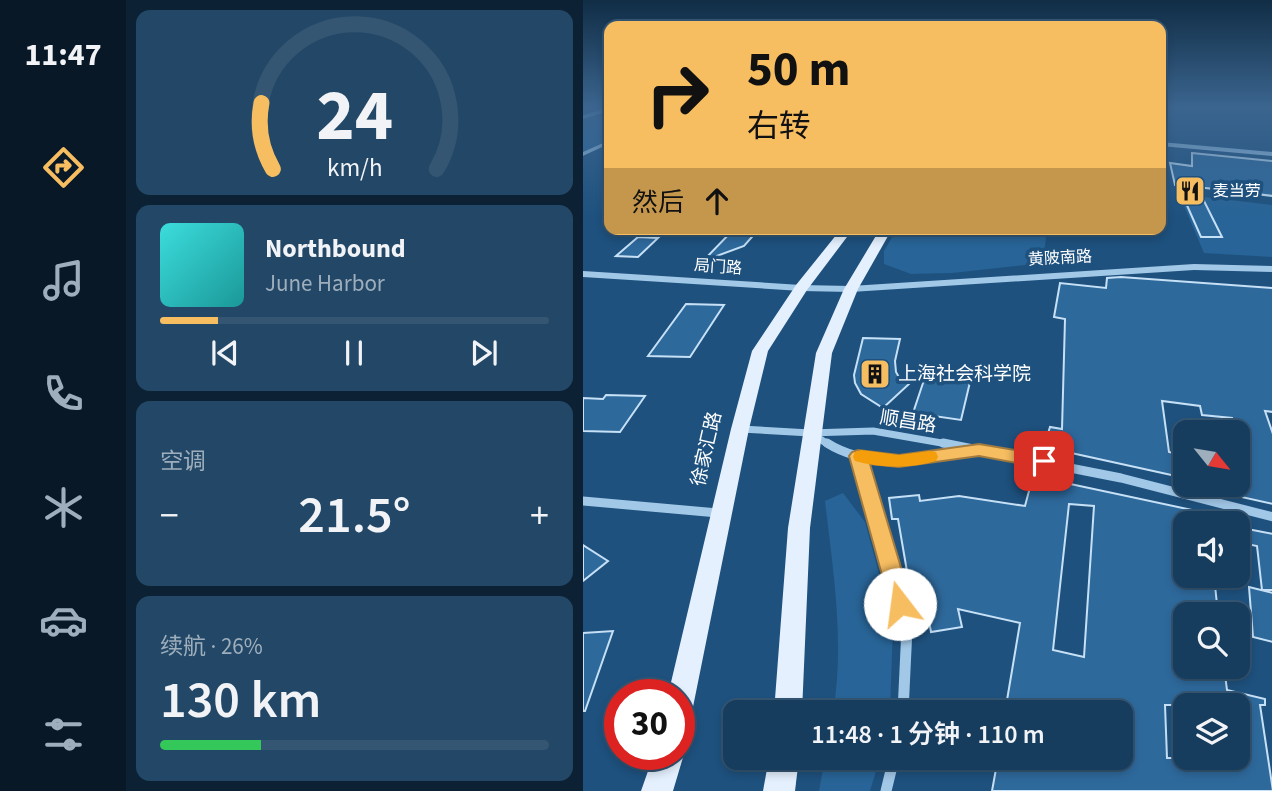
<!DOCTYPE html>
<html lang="zh">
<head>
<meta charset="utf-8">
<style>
	:root { --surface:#163d5e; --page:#234867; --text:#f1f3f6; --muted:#9eaebc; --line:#355673; --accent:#f7bd61 }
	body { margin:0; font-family:"Source Sans 3","Noto Sans SC",sans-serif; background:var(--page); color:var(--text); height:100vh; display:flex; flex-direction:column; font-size:26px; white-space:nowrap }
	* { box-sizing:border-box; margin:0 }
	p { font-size:23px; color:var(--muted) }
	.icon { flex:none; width:38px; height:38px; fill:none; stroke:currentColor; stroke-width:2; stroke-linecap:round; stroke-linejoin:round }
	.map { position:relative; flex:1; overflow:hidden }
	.panel { display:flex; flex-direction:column; gap:10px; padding:10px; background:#0c2234; width:457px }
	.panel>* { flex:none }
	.hud { position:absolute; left:21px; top:21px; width:562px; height:214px; border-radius:14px; box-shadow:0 4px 10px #0003,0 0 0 2px var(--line); background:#f7bd61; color:#111; overflow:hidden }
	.needle { width:46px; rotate:120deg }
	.tools { position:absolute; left:590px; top:420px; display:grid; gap:14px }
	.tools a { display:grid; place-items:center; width:77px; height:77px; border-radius:14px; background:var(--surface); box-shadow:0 4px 10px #0003,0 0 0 2px var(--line); font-size:35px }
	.speed { position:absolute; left:21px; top:679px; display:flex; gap:14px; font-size:35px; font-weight:700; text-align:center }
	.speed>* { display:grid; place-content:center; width:91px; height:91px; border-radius:50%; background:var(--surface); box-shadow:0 4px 10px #0003,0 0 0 2px var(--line); line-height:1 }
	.speed .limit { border:10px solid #d22; background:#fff; color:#111 }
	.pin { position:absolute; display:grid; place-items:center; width:60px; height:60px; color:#fff; margin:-30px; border-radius:14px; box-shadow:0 4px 10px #0006 }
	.me { position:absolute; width:77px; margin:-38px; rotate:345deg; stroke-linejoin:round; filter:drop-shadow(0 0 5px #0008) }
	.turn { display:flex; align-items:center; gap:24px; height:147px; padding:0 28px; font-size:32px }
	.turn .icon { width:91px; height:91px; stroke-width:2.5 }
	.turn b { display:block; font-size:49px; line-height:60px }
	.then { display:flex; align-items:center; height:66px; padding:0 28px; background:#0003; gap:14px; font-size:26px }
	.big { font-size:52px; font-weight:600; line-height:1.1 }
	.panel .card { flex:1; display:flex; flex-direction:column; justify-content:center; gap:10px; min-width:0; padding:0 24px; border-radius:14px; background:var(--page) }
	.panel .dial { align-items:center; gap:0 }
	.dial svg { height:182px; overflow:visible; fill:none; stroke:var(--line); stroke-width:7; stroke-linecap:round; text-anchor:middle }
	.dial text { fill:var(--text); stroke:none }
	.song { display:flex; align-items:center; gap:21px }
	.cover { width:84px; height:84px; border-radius:10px; background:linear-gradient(135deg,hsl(180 70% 55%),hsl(180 70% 35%)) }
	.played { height:7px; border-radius:4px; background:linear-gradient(90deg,var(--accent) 15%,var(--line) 15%) }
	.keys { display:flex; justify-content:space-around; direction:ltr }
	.heat { display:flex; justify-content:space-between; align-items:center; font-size:38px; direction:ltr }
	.charge { height:10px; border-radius:5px; background:linear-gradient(90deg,#34c759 26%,var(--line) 0) }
	.trip { position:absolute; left:140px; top:700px; width:410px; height:70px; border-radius:14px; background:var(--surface); box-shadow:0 4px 10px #0003,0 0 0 2px var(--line); font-weight:600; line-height:70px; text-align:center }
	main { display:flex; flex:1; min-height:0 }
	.tab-bar { display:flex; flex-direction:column; width:126px; justify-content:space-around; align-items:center; background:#091826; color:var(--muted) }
	.tab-bar .icon { width:49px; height:49px }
	.tab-bar .selected { color:var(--accent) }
	.tab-bar b { font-size:32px; color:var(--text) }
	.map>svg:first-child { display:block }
	.green { fill:#286497 }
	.building { fill:#2e699c; stroke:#c6e0f6; stroke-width:2; fill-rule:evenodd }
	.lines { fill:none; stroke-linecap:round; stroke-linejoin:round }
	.minor-far3 { stroke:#a2c8e8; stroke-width:3.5 }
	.minor-far2 { stroke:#a2c8e8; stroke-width:7 }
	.minor-far1 { stroke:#a2c8e8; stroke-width:9 }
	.minor { stroke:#a2c8e8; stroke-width:11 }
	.tertiary { fill:#a2c8e8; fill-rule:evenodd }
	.primary { fill:#e4f0fe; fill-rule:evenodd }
	.route { fill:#f7bd61; stroke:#a17b3f; stroke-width:2 }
	.slow { fill:#f59e0b }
	.labels { text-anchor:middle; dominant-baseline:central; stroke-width:7; stroke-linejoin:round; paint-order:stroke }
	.far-poi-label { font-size:16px; fill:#fff; stroke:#1e517e; text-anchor:start }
	.far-street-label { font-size:16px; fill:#fff; stroke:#1e517e }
	.poi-label { font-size:19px; fill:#fff; stroke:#1e517e; text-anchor:start }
	.street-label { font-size:19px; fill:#fff; stroke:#1e517e }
</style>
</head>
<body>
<main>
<nav class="tab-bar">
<b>11:47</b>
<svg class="icon selected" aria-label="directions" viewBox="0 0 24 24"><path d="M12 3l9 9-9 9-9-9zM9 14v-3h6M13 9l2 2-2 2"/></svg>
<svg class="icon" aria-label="music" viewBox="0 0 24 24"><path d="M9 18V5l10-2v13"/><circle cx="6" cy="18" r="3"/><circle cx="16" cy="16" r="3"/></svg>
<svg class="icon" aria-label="phone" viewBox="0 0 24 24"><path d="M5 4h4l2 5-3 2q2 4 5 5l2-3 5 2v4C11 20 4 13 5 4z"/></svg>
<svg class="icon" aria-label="climate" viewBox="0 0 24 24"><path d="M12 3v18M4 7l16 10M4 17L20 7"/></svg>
<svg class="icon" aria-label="car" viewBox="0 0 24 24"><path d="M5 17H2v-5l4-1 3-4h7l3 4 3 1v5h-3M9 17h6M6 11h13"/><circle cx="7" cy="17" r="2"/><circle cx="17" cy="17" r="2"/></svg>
<svg class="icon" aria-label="filters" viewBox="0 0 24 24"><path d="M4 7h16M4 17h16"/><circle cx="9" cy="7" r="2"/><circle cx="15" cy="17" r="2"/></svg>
</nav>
<section class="panel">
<div class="card dial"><svg viewBox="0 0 100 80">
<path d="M14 69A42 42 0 1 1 86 69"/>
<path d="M14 69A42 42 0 0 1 9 40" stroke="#f7bd61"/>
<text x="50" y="56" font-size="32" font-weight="700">24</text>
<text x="50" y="72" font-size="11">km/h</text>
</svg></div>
<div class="card">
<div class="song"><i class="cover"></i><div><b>Northbound</b><p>June Harbor</p></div></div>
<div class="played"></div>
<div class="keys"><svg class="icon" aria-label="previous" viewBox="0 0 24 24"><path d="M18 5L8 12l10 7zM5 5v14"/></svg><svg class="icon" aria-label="pause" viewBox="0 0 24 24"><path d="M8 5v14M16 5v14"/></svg><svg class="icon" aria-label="next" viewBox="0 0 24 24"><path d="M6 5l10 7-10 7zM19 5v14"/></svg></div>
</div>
<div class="card"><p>空调</p>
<div class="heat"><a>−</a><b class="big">21.5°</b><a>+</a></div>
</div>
<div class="card"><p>续航 · 26%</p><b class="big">130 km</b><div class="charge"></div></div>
</section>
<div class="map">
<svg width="690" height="791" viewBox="0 0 690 791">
	<rect width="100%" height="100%" fill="#1e517e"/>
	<g class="green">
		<polygon points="26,112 26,139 0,152 0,119"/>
		<polygon points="596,194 689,205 689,257 621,253"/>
		<polygon points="314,229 464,229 460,263 369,273 328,274 301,264 301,251"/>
		<path d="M260,493L282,522L310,625L307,712H250C262,643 250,570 242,501Z"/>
		<polygon points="242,758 297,758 287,791 236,791"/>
	</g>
	<g class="building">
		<polygon points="609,153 690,161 690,196 614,187 639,237 618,237 595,185 592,185 587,163 609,166"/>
		<polygon points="151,229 176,229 161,246 120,261"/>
		<polygon points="55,237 75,238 55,257 33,256"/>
		<polygon points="538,277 690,288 690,412 682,411 690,434 690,504 654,496 654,468 661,469 654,432 652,432 649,418 619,415 617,406 579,401 586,452 602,456 602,478 461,447 467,427 479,429 482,319 471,317 477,283 523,288 524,278"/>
		<polygon points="103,304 141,305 107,357 65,356"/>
		<polygon points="280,338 317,339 312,361 313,372 317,379 326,384 300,408 278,394 272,383 271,375"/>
		<polygon points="342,377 387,382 378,420 330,413"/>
		<polygon points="23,395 62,396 37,432 0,431 0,398 20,399"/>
		<path d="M450,476L637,516V523H602V576H631L635,614H602V667H641L644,690L682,699V705H677L690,791H409L415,758H537V712H422L437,623L375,609L379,627L348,632L339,581L326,583L315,519H309L306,498L336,495L337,501L376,496L442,506ZM486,504L511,506L501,657L470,650ZM582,705H654V758H584Z"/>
		<polygon points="654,527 690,534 690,590 679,590 674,546 654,542"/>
		<polygon points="0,545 25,561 0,581"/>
		<polygon points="666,587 690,593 690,642 670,637"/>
		<polygon points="30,631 2,711 0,711 0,633"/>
	</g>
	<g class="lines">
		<g class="minor-far3">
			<polyline points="0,117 26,109"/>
			<polyline points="0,154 26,142"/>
		</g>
		<g class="minor-far2">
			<polyline points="158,429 227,433 290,431 370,445"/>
			<polyline points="231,435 246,445"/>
		</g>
		<g class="minor-far1">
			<path d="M244,443C286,470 340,458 387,451"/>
			<polyline points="360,443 538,478 690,517"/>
			<polyline points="275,456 315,597"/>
			<polyline points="0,501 135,513"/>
		</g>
		<g class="minor">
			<polyline points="315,595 324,628 320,712"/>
			<polyline points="303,791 311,758"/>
		</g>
		<g class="tertiary">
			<polygon points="578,142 690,152 690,156 578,146"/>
			<polygon points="611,264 690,266 690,272 611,270 268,292 218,291 0,277 0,271 218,285 268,286"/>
		</g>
		<g class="primary">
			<polygon points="258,229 270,229 224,290 185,351 166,429 110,707 106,717 96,721 96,695 85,695 148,429 169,351 213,285"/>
			<polygon points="297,229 309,229 275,289 249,353 227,528 219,712 191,712 205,528 233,353 261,289"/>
			<polygon points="97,743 101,754 90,791 58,791 71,754 96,754"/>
			<polygon points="186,758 216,758 212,791 180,791"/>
		</g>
	</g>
	<linearGradient id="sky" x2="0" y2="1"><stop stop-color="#102d45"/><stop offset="0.49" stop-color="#3b658f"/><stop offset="1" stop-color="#3b658f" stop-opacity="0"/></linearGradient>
	<rect width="690" height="218" fill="url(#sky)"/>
	<polygon class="route" points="396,444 461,455 468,457 470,461 468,466 461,468 396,456 316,467 287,464 329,604 325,611 317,614 309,611 266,456 269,452 275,450 316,455"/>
	<path class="slow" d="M278,450L316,455L346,451L353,452L355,457L353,461C327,469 298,468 272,461L270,457L272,452Z"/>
	<defs>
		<g id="restaurant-square" transform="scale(1.575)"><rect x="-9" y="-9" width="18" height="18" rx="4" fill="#f7bd61" stroke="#1e517e"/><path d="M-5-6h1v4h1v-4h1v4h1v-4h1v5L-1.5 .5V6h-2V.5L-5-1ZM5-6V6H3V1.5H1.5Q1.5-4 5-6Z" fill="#111"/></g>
		<g id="building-square" transform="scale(1.575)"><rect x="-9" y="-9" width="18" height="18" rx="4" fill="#f7bd61" stroke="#1e517e"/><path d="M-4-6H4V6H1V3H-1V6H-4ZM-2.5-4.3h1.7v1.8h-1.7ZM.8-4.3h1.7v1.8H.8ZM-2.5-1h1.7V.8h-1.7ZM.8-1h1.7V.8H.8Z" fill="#111"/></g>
	</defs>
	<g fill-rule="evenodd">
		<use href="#restaurant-square" x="607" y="191"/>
		<use href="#building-square" x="292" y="374"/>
	</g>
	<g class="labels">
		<g class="far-poi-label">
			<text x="630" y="191">麦当劳</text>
		</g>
		<g class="far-street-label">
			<text transform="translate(477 258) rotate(-3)">黄陂南路</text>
			<text transform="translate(135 267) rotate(4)">局门路</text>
		</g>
		<g class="poi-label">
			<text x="315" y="374">上海社会科学院</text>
		</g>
		<g class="street-label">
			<text transform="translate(325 422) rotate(9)">顺昌路</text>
			<text transform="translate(124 449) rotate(-77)">徐家汇路</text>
		</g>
	</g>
</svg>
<div class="tools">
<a><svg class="needle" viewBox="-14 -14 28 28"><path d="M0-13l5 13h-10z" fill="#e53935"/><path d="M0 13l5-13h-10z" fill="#9eaebc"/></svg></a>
<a><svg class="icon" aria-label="sound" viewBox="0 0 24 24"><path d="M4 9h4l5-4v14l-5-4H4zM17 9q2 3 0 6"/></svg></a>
<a><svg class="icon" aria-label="search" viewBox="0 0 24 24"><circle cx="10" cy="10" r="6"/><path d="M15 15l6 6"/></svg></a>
<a><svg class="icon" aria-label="layers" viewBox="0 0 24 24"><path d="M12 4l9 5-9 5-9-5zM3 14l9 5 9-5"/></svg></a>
</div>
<div class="speed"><div class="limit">30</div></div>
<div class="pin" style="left:461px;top:461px;background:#d93025"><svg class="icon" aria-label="arrive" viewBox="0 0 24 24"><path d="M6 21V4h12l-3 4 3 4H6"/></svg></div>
<svg class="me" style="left:317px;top:604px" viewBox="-20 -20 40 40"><circle r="19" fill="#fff"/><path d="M0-13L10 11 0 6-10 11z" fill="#f7bd61"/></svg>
<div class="trip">11:48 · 1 分钟 · 110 m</div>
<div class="hud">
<div class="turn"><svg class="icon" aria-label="right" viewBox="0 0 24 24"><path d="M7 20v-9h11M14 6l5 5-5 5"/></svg><div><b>50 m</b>右转</div></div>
<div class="then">然后<svg class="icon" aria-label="ahead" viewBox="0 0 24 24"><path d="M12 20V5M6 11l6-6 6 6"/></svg></div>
</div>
</div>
</main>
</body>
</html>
